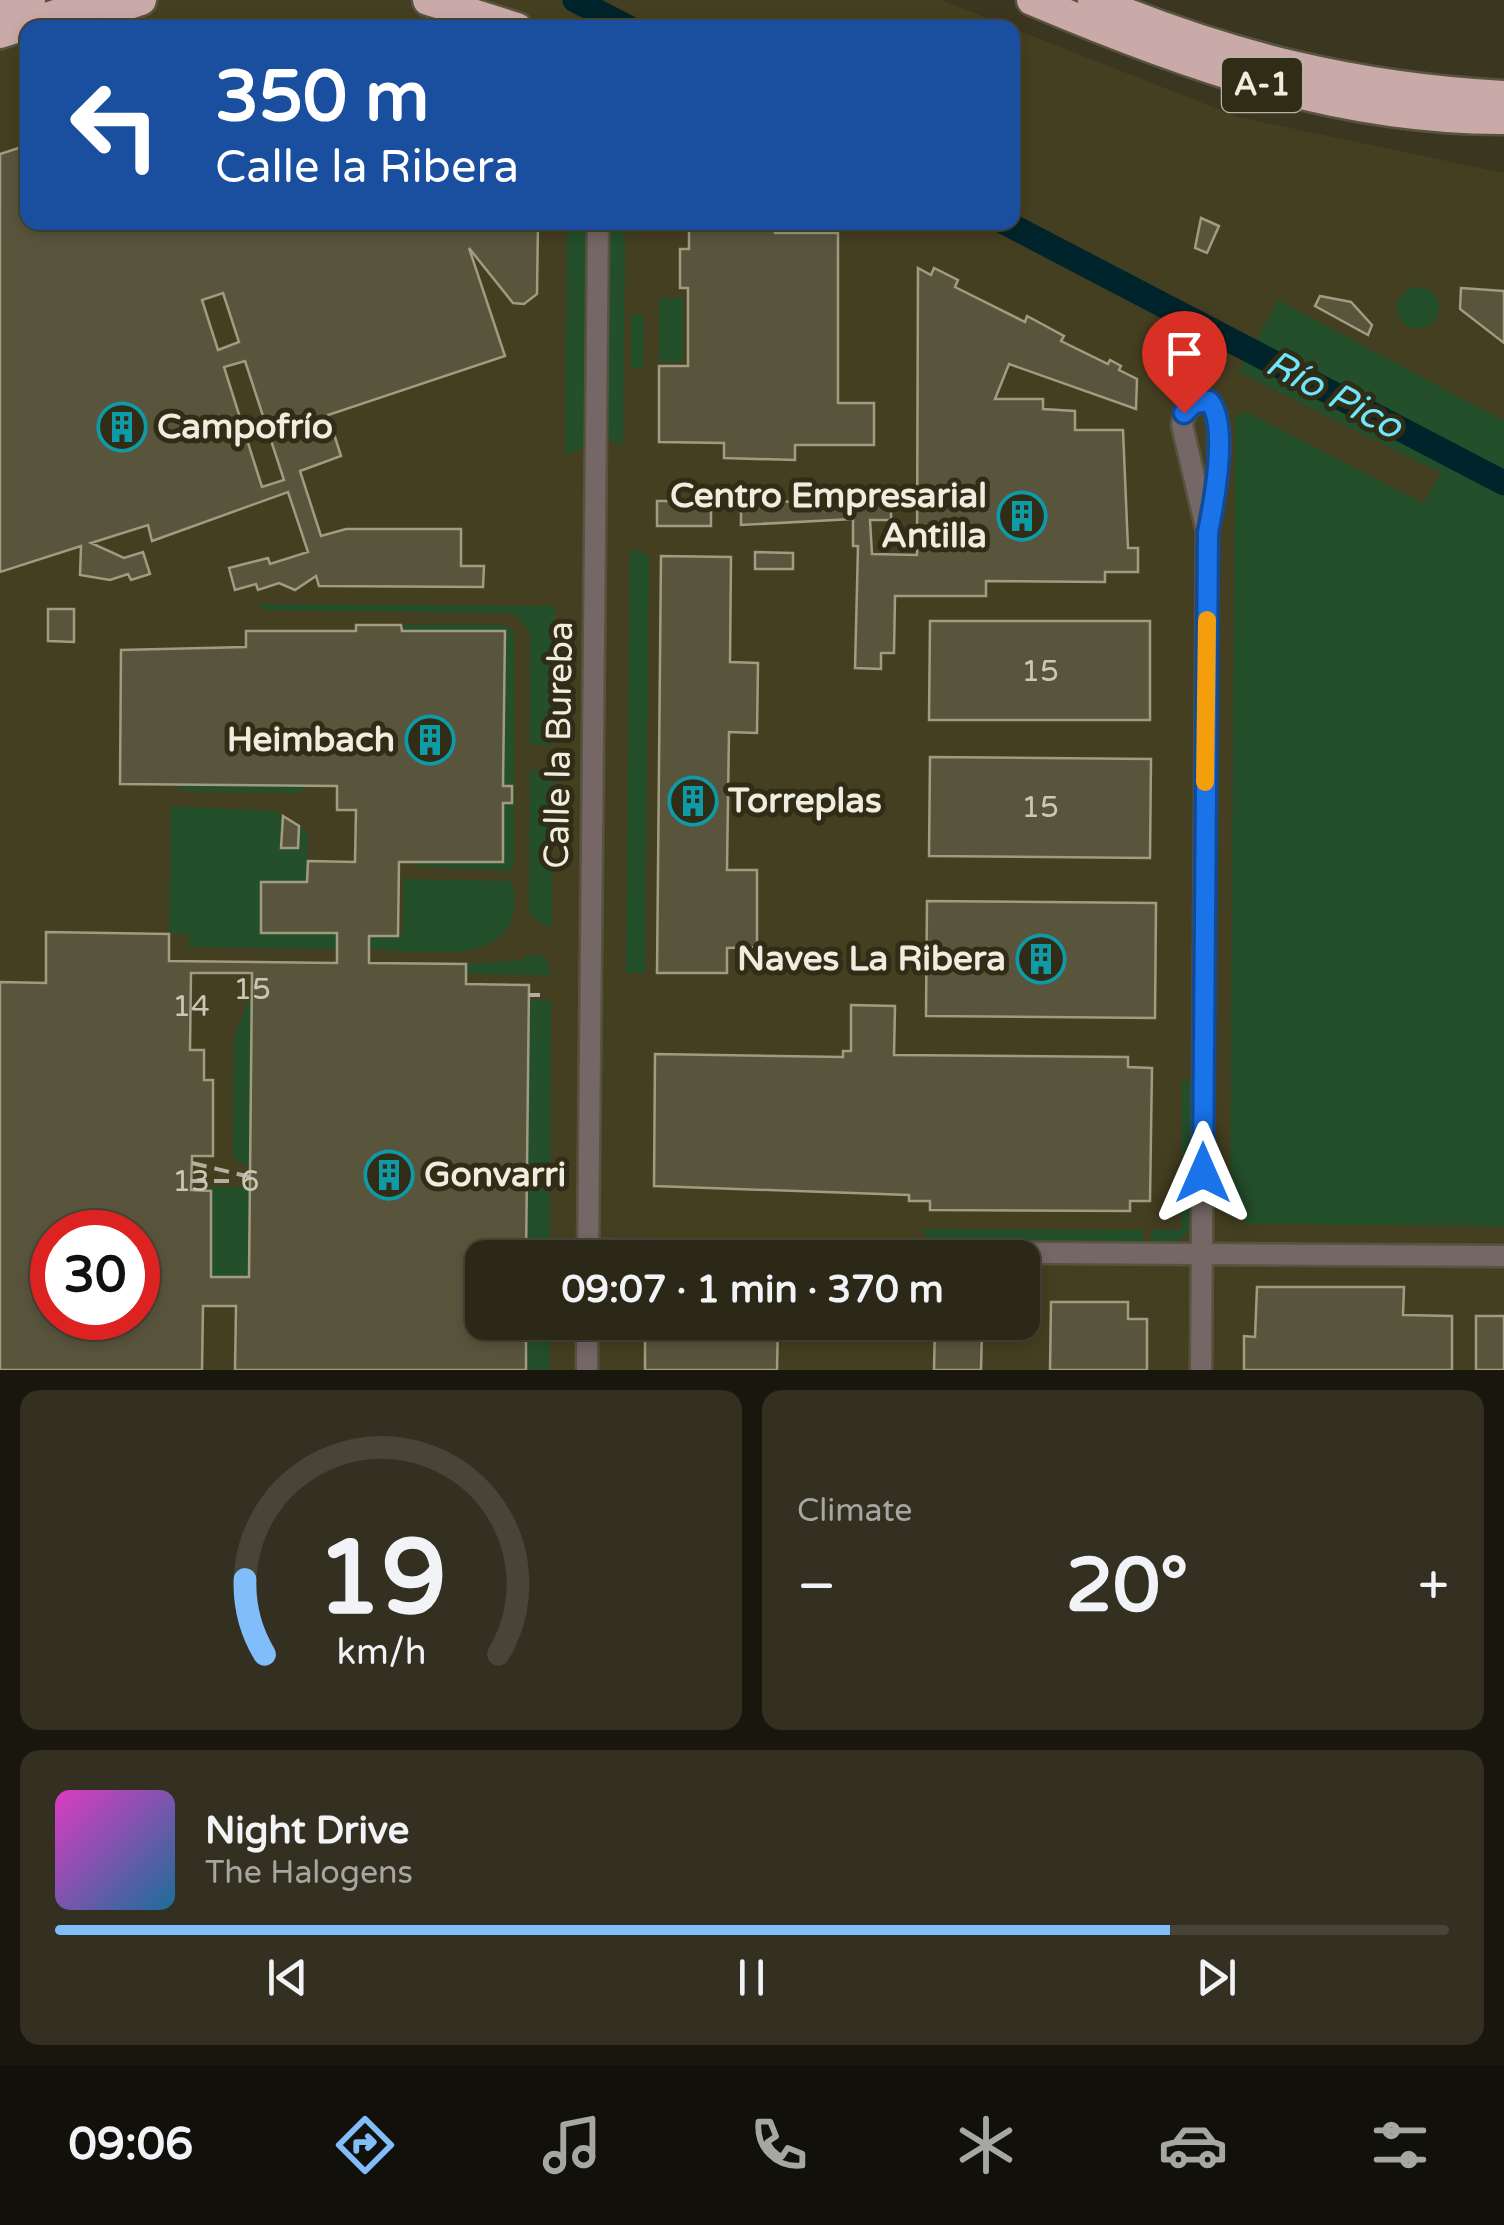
<!DOCTYPE html>
<html lang="en">
<head>
<meta charset="utf-8">
<style>
	:root { --surface:#2c2818; --page:#343021; --text:#f1f3f6; --muted:#a6a6a2; --line:#484437; --accent:#81bdfa }
	body { margin:0; font-family:"Varela Round",sans-serif; background:var(--page); color:var(--text); height:100vh; display:flex; flex-direction:column; font-size:38px; white-space:nowrap }
	* { box-sizing:border-box; margin:0 }
	p { font-size:32px; color:var(--muted) }
	.icon { flex:none; width:55px; height:55px; fill:none; stroke:currentColor; stroke-width:2; stroke-linecap:round; stroke-linejoin:round }
	.map { position:relative; height:1370px; overflow:hidden }
	.side { display:flex; flex-direction:column; gap:20px; padding:20px; background:#18160d; flex:1 }
	.side>* { flex:none }
	.banner { position:absolute; left:20px; top:20px; width:1000px; height:210px; border-radius:20px; box-shadow:0 5px 15px #0003,0 0 0 2px var(--line); background:#1a4fa0; color:#fff; overflow:hidden }
	.speed { position:absolute; left:30px; top:1210px; display:flex; gap:20px; font-size:50px; font-weight:700; text-align:center }
	.speed>* { display:grid; place-content:center; width:130px; height:130px; border-radius:50%; background:var(--surface); box-shadow:0 5px 15px #0003,0 0 0 2px var(--line); line-height:1 }
	.speed .limit { border:15px solid #d22; background:#fff; color:#111 }
	.pin { position:absolute; display:grid; place-items:center; width:85px; height:85px; color:#fff; margin:-102px -42px; border-radius:50% 50% 50% 0; rotate:-45deg; box-shadow:0 0 10px #0007 }
	.pin .icon { rotate:45deg }
	.me { position:absolute; width:110px; margin:-55px; rotate:0deg; stroke-linejoin:round; filter:drop-shadow(0 0 8px #0008) }
	.turn { display:flex; align-items:center; gap:35px; height:210px; padding:0 30px; font-size:45px }
	.turn .icon { width:130px; height:130px; stroke-width:2.5 }
	.turn b { display:block; font-size:70px; line-height:85px }
	.big { font-size:75px; font-weight:800; line-height:1.1 }
	.side .card { flex:1; display:flex; flex-direction:column; justify-content:center; gap:15px; min-width:0; padding:0 35px; border-radius:20px; background:var(--page) }
	.side .dial { align-items:center; gap:0 }
	.dial svg { height:260px; overflow:visible; fill:none; stroke:var(--line); stroke-width:7; stroke-linecap:round; text-anchor:middle }
	.dial text { fill:var(--text); stroke:none }
	.song { display:flex; align-items:center; gap:30px }
	.cover { width:120px; height:120px; border-radius:15px; background:linear-gradient(135deg,hsl(310 70% 55%),hsl(200 70% 35%)) }
	.played { height:10px; border-radius:5px; background:linear-gradient(90deg,var(--accent) 80%,var(--line) 80%) }
	.keys { display:flex; justify-content:space-around; direction:ltr }
	.heat { display:flex; justify-content:space-between; align-items:center; font-size:55px; direction:ltr }
	.side .tiles { flex:1; display:grid; gap:20px; grid-template-columns:1fr 1fr }
	.card:last-child { grid-column:span 2 }
	.trip { position:absolute; left:465px; top:1240px; width:575px; height:100px; border-radius:20px; background:var(--surface); box-shadow:0 5px 15px #0003,0 0 0 2px var(--line); font-weight:800; line-height:100px; text-align:center }
	.tab-bar { display:flex; height:160px; justify-content:space-around; align-items:center; background:#12100a; color:var(--muted) }
	.tab-bar .icon { width:70px; height:70px }
	.tab-bar .on { color:var(--accent) }
	.tab-bar b { font-size:45px; color:var(--text) }
	.map>svg:first-child { display:block }
	.built { fill:#453f21; fill-rule:evenodd }
	.green { fill:#244f2b }
	.lines { fill:none; stroke-linecap:round; stroke-linejoin:round }
	.river { stroke:#00242b; stroke-width:25 }
	.building { fill:#59553d; stroke:#a09b81; stroke-width:2.5; fill-rule:evenodd }
	.minor-casing { stroke:#58533f; stroke-width:25 }
	.highway-casing { stroke:#58533f; stroke-width:35 }
	.minor { stroke:#746766; stroke-width:20 }
	.highway { stroke:#c9aaa8; stroke-width:30 }
	.rail { stroke:#b2af9e; stroke-width:4; stroke-dasharray:15 8; stroke-linecap:butt }
	.route-casing { stroke:#114b97; stroke-width:25 }
	.route { stroke:#1a73e8; stroke-width:18 }
	.slow { stroke:#f59e0b; stroke-width:18 }
	.labels { text-anchor:middle; dominant-baseline:central; stroke-width:10; stroke-linejoin:round; paint-order:stroke }
	.number-label { font-size:30px; fill:#cac7b6 }
	.shield { fill:#312c16; stroke:#b6b3a3; stroke-width:2.5 }
	.shield-label { font-size:32px; font-weight:bold; fill:#efeddf }
	.poi-label { font-size:35px; font-weight:bold; fill:#efeddf; stroke:#312c16; text-anchor:start }
	.street-label { font-size:35px; fill:#efeddf; stroke:#312c16 }
	.water-label { font-size:38px; font-style:italic; fill:#6fe6fc; stroke:#312c16 }
</style>
</head>
<body>
<div class="map">
<svg width="1504" height="1370" viewBox="0 0 1504 1370">
	<rect width="100%" height="100%" fill="#3b3620"/>
	<path class="built" d="M0,0H941L1238,117L1504,173V1370H0ZM28,28H1012V222H28ZM52,1232H138V1318H52ZM482,1258H1022V1322H482Z"/>
	<g class="green">
		<polygon points="567,223 587,223 585,444 577,452 565,453"/>
		<polygon points="603,223 625,223 623,445 603,438"/>
		<circle cx="1418" cy="308" r="21"/>
		<rect x="659" y="298" width="24" height="64"/>
		<polygon points="1278,300 1504,421 1504,1226 1247,1224 1230,1202 1235,416 1245,411 1423,503 1441,473 1239,372"/>
		<polygon points="631,315 644,315 643,369 631,368"/>
		<polygon points="630,549 643,552 649,558 645,973 626,973"/>
		<polygon points="258,604 555,606 554,745 530,744 530,632 514,613 263,610"/>
		<polygon points="401,625 502,625 514,631 514,866 509,871 415,866 415,862 503,862 505,632 402,631"/>
		<polygon points="530,770 554,771 552,923 546,927 529,914"/>
		<polygon points="176,785 307,786 299,793 185,791"/>
		<polygon points="171,806 275,811 283,816 282,848 298,848 299,826 308,832 307,882 262,933 337,933 337,949 189,947 189,934 169,934"/>
		<path d="M404,879L510,881C515,889 515,900 514,910C505,969 410,950 369,949V936L403,935Z"/>
		<polygon points="524,955 545,956 551,975 466,974 465,964 523,960"/>
		<polygon points="252,994 250,1166 233,1159 234,1037"/>
		<polygon points="529,1000 551,1000 550,1257 526,1258"/>
		<polygon points="1182,1078 1194,1085 1192,1228 1175,1243 1151,1245 1151,1230 1181,1230"/>
		<polygon points="211,1187 250,1187 249,1277 211,1277"/>
		<polygon points="921,1229 1143,1230 1143,1244 932,1243"/>
		<polygon points="526,1323 550,1323 549,1370 526,1370"/>
	</g>
	<g class="lines">
		<g class="river">
			<polyline points="575,0 629,28"/>
			<polyline points="1004,222 1504,483"/>
		</g>
	</g>
	<g class="building">
		<path d="M28,145V222H538L537,294L524,304L513,303L469,248L505,356L328,415L341,456L300,471L321,536L346,529H461V566H484L483,587L319,586L316,576L295,590L279,583L258,590L256,584L235,590L229,568L268,558L270,564L308,552L288,492L152,541L148,525L91,543L124,558L143,552L150,574L131,580L128,574L110,580L80,575L81,546L0,572V154ZM223,293L239,342L218,350L202,300ZM245,361L284,480L262,487L224,367Z"/>
		<polygon points="1201,218 1219,226 1207,253 1195,248"/>
		<polygon points="689,222 775,222 775,233 838,233 838,403 874,403 874,445 795,445 795,460 724,458 724,443 659,442 659,366 688,366 688,288 680,288 680,249 689,249"/>
		<polygon points="918,268 931,275 934,268 958,280 955,287 1025,322 1027,316 1064,336 1061,341 1108,364 1110,360 1121,366 1119,370 1137,379 1136,409 1009,364 995,399 1043,399 1043,409 1075,411 1075,430 1123,430 1128,548 1138,548 1138,572 1105,572 1105,582 986,581 986,596 895,596 894,653 881,653 881,669 855,668 858,546 853,546 853,519 741,525 741,502 891,501 891,520 870,520 872,554 917,555"/>
		<polygon points="1461,288 1504,291 1504,343 1460,309"/>
		<polygon points="1320,296 1351,302 1372,325 1368,335 1315,306"/>
		<rect x="657" y="501" width="54" height="25"/>
		<polygon points="755,552 793,553 793,569 755,569"/>
		<polygon points="661,556 731,557 730,662 758,663 757,733 729,732 727,870 757,870 757,947 727,948 727,973 657,973"/>
		<polygon points="48,609 74,609 74,642 48,641"/>
		<polygon points="930,621 1150,621 1150,720 929,720"/>
		<path d="M356,625H401L402,631H505L503,786H512V803H503V862H399L398,936H369V963L466,964V984L529,985L526,1258H482V1322H526V1370H235L236,1306H203L202,1370H0V982L46,983V932L169,934V961L337,963V933H261V882H307L308,861L355,862L356,810H337V786L120,784L121,650L246,647V631H356ZM191,973H252L249,1277H211V1191L191,1190L192,1156H213V1080H204V1050H190ZM52,1232H138V1318H52Z"/>
		<polygon points="930,757 1151,759 1150,858 929,856"/>
		<polygon points="283,816 299,826 298,848 281,848"/>
		<polygon points="927,901 1156,903 1155,1018 926,1016"/>
		<polygon points="851,1005 895,1006 894,1055 1128,1057 1128,1067 1152,1068 1150,1201 1130,1201 1130,1211 930,1210 930,1201 909,1201 909,1195 654,1186 655,1054 843,1057 843,1051 851,1051"/>
		<polygon points="1257,1287 1404,1287 1403,1315 1452,1316 1452,1370 1244,1370 1244,1336 1255,1337"/>
		<polygon points="1051,1302 1128,1302 1128,1319 1147,1319 1147,1370 1050,1370"/>
		<rect x="1476" y="1316" width="28" height="54"/>
		<polygon points="645,1322 778,1322 777,1370 645,1370"/>
		<polygon points="935,1322 966,1322 966,1329 982,1329 981,1370 934,1370"/>
	</g>
	<g class="lines">
		<g class="minor-casing">
			<g id="minor">
				<polyline points="588,1250 1504,1256"/>
				<polyline points="588,1258 598,222"/>
				<polyline points="587,1370 587,1322"/>
				<path d="M1201,1370L1207,532L1182,425C1185,408 1192,402 1209,401C1229,423 1214,503 1207,532"/>
			</g>
		</g>
		<g class="highway-casing">
			<g id="highway">
				<polyline points="428,0 517,28"/>
				<path d="M1032,0C1183,64 1337,120 1504,119"/>
				<path d="M1093,0C1230,57 1355,88 1504,96"/>
				<polyline points="0,10 30,0"/>
				<polyline points="83,19 141,0"/>
				<polyline points="0,33 102,0"/>
			</g>
		</g>
		<use href="#minor" class="minor"/>
		<use href="#highway" class="highway"/>
		<g class="rail">
			<polyline points="529,995 540,995"/>
			<polyline points="192,1163 250,1177"/>
			<polyline points="191,1181 236,1181"/>
			<polyline points="527,1185 538,1185"/>
		</g>
	</g>
	<g class="lines">
		<g class="route-casing">
			<path id="route" d="M1184,413L1194,403L1209,401C1229,423 1214,503 1208,532L1203,1173"/>
		</g>
		<use href="#route" class="route"/>
		<polyline class="slow" points="1205,782 1207,620"/>
	</g>
	<defs>
		<g id="building-ring" transform="scale(2.5)"><circle r="9.5" fill="#312c16" stroke="#0f9aa8" stroke-width="1.5"/><path d="M-4-6H4V6H1V3H-1V6H-4ZM-2.5-4.3h1.7v1.8h-1.7ZM.8-4.3h1.7v1.8H.8ZM-2.5-1h1.7V.8h-1.7ZM.8-1h1.7V.8H.8Z" fill="#0f9aa8"/></g>
	</defs>
	<g fill-rule="evenodd">
		<use href="#building-ring" x="122" y="427"/>
		<use href="#building-ring" x="1022" y="516"/>
		<use href="#building-ring" x="430" y="740"/>
		<use href="#building-ring" x="693" y="801"/>
		<use href="#building-ring" x="1041" y="959"/>
		<use href="#building-ring" x="389" y="1175"/>
	</g>
	<g class="labels">
		<g class="number-label">
			<text x="1040" y="671">15</text>
			<text x="1040" y="807">15</text>
			<text x="252" y="989">15</text>
			<text x="191" y="1006">14</text>
			<text x="191" y="1181">13</text>
			<text x="250" y="1181">6</text>
		</g>
		<rect class="shield" x="1222" y="58" width="80" height="54" rx="8"/>
		<g class="shield-label">
			<text x="1262" y="85">A-1</text>
		</g>
		<g class="poi-label">
			<text x="157" y="427">Campofrío</text>
			<text x="987" y="496" text-anchor="end">Centro Empresarial<tspan x="987" dy="40">Antilla</tspan></text>
			<text x="395" y="740" text-anchor="end">Heimbach</text>
			<text x="728" y="801">Torreplas</text>
			<text x="1006" y="959" text-anchor="end">Naves La Ribera</text>
			<text x="424" y="1175">Gonvarri</text>
		</g>
		<g class="street-label">
			<text transform="translate(559 745) rotate(-89)">Calle la Bureba</text>
		</g>
		<g class="water-label">
			<text transform="translate(1334 395) rotate(28)">Río Pico</text>
		</g>
	</g>
</svg>
<div class="speed"><div class="limit">30</div></div>
<div class="pin" style="left:1184px;top:413px;background:#d93025"><svg class="icon" aria-label="arrive" viewBox="0 0 24 24"><path d="M6 21V4h12l-3 4 3 4H6"/></svg></div>
<svg class="me" style="left:1203px;top:1173px" viewBox="-20 -20 40 40"><path d="M0-17L14 15 0 8-14 15z" fill="#1a73e8" stroke="#fff" stroke-width="4"/></svg>
<div class="trip">09:07 · 1 min · 370 m</div>
<div class="banner">
<div class="turn"><svg class="icon" aria-label="left" viewBox="0 0 24 24"><path d="M17 20v-9H6M10 6l-5 5 5 5"/></svg><div><b>350 m</b>Calle la Ribera</div></div>
</div>
</div>
<section class="side">
<div class="tiles">
<div class="card dial"><svg viewBox="0 0 100 80">
<path d="M14 69A42 42 0 1 1 86 69"/>
<path d="M14 69A42 42 0 0 1 8 46" stroke="#81bdfa"/>
<text x="50" y="56" font-size="32" font-weight="700">19</text>
<text x="50" y="72" font-size="11">km/h</text>
</svg></div>
<div class="card"><p>Climate</p>
<div class="heat"><a>−</a><b class="big">20°</b><a>+</a></div>
</div>
<div class="card">
<div class="song"><i class="cover"></i><div><b>Night Drive</b><p>The Halogens</p></div></div>
<div class="played"></div>
<div class="keys"><svg class="icon" aria-label="previous" viewBox="0 0 24 24"><path d="M18 5L8 12l10 7zM5 5v14"/></svg><svg class="icon" aria-label="pause" viewBox="0 0 24 24"><path d="M8 5v14M16 5v14"/></svg><svg class="icon" aria-label="next" viewBox="0 0 24 24"><path d="M6 5l10 7-10 7zM19 5v14"/></svg></div>
</div>
</div>
</section>
<nav class="tab-bar">
<b>09:06</b>
<svg class="icon on" aria-label="directions" viewBox="0 0 24 24"><path d="M12 3l9 9-9 9-9-9zM9 14v-3h6M13 9l2 2-2 2"/></svg>
<svg class="icon" aria-label="music" viewBox="0 0 24 24"><path d="M9 18V5l10-2v13"/><circle cx="6" cy="18" r="3"/><circle cx="16" cy="16" r="3"/></svg>
<svg class="icon" aria-label="phone" viewBox="0 0 24 24"><path d="M5 4h4l2 5-3 2q2 4 5 5l2-3 5 2v4C11 20 4 13 5 4z"/></svg>
<svg class="icon" aria-label="climate" viewBox="0 0 24 24"><path d="M12 3v18M4 7l16 10M4 17L20 7"/></svg>
<svg class="icon" aria-label="car" viewBox="0 0 24 24"><path d="M5 17H2v-5l4-1 3-4h7l3 4 3 1v5h-3M9 17h6M6 11h13"/><circle cx="7" cy="17" r="2"/><circle cx="17" cy="17" r="2"/></svg>
<svg class="icon" aria-label="filters" viewBox="0 0 24 24"><path d="M4 7h16M4 17h16"/><circle cx="9" cy="7" r="2"/><circle cx="15" cy="17" r="2"/></svg>
</nav>
</body>
</html>
